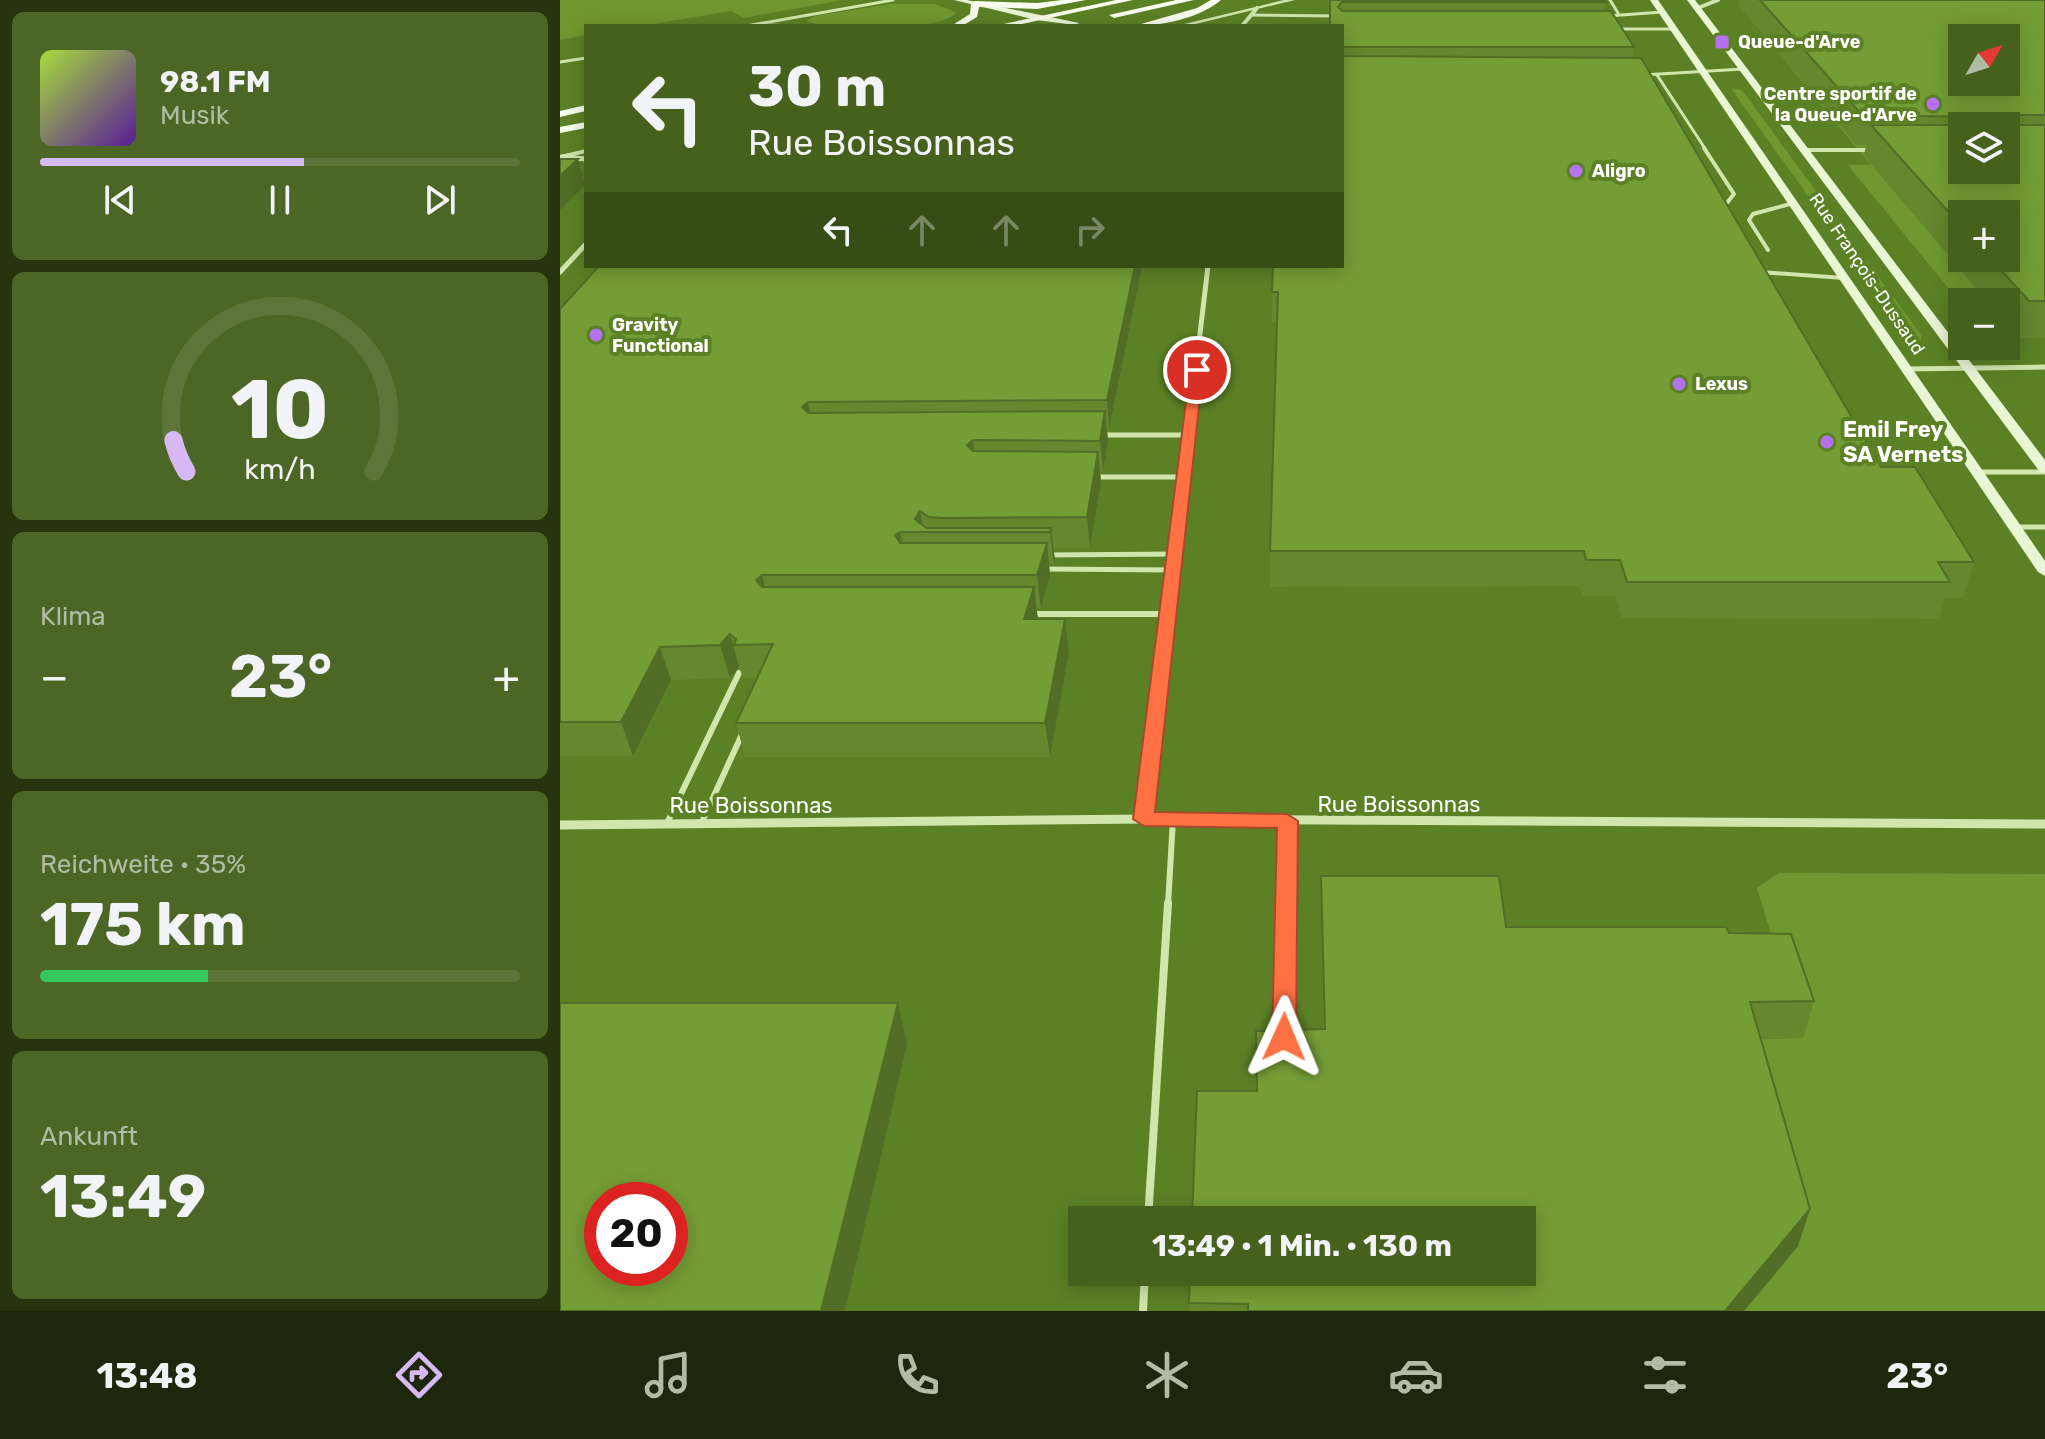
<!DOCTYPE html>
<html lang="de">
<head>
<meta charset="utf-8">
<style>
	:root { --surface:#45611c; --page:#4c6725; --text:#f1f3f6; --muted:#b0bca3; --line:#5d753b; --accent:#d6b8f3 }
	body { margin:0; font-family:Rubik,sans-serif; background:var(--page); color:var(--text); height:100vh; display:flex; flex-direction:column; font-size:30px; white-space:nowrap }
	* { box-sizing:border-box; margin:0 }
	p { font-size:26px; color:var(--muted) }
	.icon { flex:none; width:44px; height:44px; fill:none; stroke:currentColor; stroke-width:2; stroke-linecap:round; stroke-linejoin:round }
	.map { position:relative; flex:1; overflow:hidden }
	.details { display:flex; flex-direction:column; gap:12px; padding:12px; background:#26350f; width:560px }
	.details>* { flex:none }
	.top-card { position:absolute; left:24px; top:24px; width:760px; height:244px; border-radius:0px; box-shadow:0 4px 20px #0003; background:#45611c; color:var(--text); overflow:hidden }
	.needle { width:52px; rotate:51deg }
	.fabs { position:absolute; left:1388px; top:24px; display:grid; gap:16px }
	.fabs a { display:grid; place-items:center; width:72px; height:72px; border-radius:0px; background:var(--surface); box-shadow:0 4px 20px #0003; font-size:40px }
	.speed { position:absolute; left:24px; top:1182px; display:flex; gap:16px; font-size:40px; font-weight:700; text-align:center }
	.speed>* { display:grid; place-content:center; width:104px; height:104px; border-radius:50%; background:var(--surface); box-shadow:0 4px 20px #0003; line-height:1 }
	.speed .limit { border:12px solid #d22; background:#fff; color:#111 }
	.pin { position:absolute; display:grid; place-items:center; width:68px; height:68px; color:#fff; margin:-34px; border:4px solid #fff; border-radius:50%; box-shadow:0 2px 8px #0007 }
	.me { position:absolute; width:88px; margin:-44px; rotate:1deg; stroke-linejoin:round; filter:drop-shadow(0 0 6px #0008) }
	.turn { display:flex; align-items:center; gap:28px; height:168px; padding:0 32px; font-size:36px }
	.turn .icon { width:104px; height:104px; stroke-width:2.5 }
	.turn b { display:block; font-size:56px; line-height:68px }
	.lanes { display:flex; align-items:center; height:76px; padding:0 32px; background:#0003; justify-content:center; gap:40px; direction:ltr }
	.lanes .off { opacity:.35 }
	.big { font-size:60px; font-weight:700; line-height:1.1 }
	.details .widget { flex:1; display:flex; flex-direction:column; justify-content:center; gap:12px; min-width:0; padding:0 28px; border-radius:12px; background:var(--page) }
	.details .dial { align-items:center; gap:0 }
	.dial svg { height:208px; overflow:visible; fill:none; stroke:var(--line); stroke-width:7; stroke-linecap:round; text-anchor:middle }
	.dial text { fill:var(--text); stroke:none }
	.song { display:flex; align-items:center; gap:24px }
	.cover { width:96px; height:96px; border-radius:12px; background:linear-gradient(135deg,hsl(80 70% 55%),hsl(270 70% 35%)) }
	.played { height:8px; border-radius:4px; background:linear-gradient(90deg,var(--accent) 55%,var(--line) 55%) }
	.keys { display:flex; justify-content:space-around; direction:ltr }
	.heat { display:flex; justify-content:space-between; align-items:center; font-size:44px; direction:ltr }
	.charge { height:12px; border-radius:6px; background:linear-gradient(90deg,#34c759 35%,var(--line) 0) }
	.trip { position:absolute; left:508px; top:1206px; width:468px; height:80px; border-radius:0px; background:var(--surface); box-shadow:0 4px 20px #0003; font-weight:700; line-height:80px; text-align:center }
	.dock { display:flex; height:128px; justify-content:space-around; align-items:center; background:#1c270b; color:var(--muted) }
	.dock .icon { width:56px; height:56px }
	.dock .selected { color:var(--accent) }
	.dock b { font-size:36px; color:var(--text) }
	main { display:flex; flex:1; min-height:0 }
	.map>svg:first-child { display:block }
	.green { fill:#709830 }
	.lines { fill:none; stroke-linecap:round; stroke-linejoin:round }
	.service-far4 { stroke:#d0e6ad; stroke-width:3 }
	.service-far3 { stroke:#d0e6ad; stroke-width:4 }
	.service-far2 { stroke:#d0e6ad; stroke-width:5 }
	.service-far1 { stroke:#d0e6ad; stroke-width:6 }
	.service { stroke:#d0e6ad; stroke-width:8 }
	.minor-far3 { stroke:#d0e6ad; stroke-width:4 }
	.minor-far2 { stroke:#d0e6ad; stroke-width:5 }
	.minor-far1 { stroke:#d0e6ad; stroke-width:7 }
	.minor { stroke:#d0e6ad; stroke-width:9 }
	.tertiary { fill:#d0e6ad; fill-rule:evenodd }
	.secondary { fill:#e9f6d6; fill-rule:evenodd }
	.primary { fill:#f6fdee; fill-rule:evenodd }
	.wall { fill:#65872e; fill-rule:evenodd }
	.shaded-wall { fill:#526e26 }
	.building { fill:#759d36; stroke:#526e26; stroke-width:2; fill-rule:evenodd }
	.route { fill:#ff7043; stroke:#a6492c; stroke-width:2 }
	.poi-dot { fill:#b671f0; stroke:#5c8125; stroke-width:3 }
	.labels { text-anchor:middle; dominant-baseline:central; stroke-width:8; stroke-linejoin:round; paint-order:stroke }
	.far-poi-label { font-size:18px; font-weight:bold; fill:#fff; stroke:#5c8125; text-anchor:start }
	.far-street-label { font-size:18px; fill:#fff; stroke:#5c8125 }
	.poi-label { font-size:22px; font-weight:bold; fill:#fff; stroke:#5c8125; text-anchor:start }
	.street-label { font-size:22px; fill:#fff; stroke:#5c8125 }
</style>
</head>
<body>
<main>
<section class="details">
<div class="widget">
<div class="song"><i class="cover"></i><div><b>98.1 FM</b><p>Musik</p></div></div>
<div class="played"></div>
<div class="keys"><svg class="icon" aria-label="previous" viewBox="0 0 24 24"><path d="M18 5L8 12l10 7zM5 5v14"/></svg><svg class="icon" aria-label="pause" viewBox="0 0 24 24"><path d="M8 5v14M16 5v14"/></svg><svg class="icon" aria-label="next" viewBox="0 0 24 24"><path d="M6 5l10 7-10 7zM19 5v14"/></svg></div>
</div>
<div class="widget dial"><svg viewBox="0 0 100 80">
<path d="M14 69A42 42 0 1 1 86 69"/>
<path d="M14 69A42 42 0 0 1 9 57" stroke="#d6b8f3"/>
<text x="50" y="56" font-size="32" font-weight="700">10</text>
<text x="50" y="72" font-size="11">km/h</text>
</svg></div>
<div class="widget"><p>Klima</p>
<div class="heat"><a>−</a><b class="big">23°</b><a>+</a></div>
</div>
<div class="widget"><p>Reichweite · 35%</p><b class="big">175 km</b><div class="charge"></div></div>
<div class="widget"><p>Ankunft</p><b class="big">13:49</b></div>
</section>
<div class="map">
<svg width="1485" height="1311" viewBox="0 0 1485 1311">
	<rect width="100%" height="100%" fill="#5c8125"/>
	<g class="green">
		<polygon points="0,0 282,0 184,18 171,11 81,26 26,26 26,35 0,40"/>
		<path d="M331,4H374L396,12C384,33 269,30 246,21L255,16Z"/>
		<polygon points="1225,61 1402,82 1446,82 1446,126 1402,126 1313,166 1428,302 1402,302 1402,305 1288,165 1311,165"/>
		<polygon points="1176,89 1182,90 1361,335 1361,341 1350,338 1172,90"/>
		<polygon points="1219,873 1485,874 1485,1311 1184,1311 1238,1246 1180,1040 1243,1038 1197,888"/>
	</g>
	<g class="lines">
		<g class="service-far4">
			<polyline points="1050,0 1058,13"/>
			<polyline points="691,15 775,16"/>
			<polyline points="1047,16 1103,12"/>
			<polyline points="210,25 231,26"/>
			<polyline points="186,26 333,0"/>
			<polyline points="1054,29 1115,29"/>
			<polyline points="0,62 26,58"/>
			<polyline points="1083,75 1183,69"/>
			<polyline points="1097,75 1146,150"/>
			<polyline points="1244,150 1313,150"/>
		</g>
		<g class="service-far3">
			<polyline points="1144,148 1174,194 1162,209"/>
			<polyline points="1244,150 1313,150"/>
			<polyline points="1208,250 1189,220 1193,214 1234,203"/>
			<polyline points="1200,272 1284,278"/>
		</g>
		<g class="service-far2">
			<polyline points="1348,369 1485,367"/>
			<polyline points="540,435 629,435"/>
			<polyline points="1418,472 1485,472"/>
			<polyline points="532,477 625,477"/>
			<polyline points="1456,527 1485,527"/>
			<polyline points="487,555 616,554"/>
			<polyline points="482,569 614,570"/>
		</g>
		<g class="service-far1">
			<polyline points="472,614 608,614"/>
			<polyline points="107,823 179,673"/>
			<polyline points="141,824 183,732"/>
			<polyline points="608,905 613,819"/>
			<polyline points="726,905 727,821"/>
		</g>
		<g class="service">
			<polyline points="724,1046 726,903"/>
			<polyline points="588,1220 608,903"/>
			<polyline points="583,1311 585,1272"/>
		</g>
		<g class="minor-far3">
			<polyline points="1138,8 1158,0"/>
			<polyline points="682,26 697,8"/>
		</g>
		<g class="minor-far2">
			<polyline points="2,157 26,159"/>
			<polyline points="0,272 26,244"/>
			<polyline points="639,342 648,266"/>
		</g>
		<polyline class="minor-far1" points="611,588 639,340"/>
		<g class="minor">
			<polyline points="584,819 611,586"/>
			<polyline points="0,825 584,819 1485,824"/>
		</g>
		<g class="tertiary">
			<polygon points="724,0 735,0 627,26 616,26"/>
			<polygon points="26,149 26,153 0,159 0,155"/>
		</g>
		<g class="secondary">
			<polygon points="394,0 407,0 519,23 515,25 476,20"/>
			<polygon points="1090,0 1098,0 1485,561 1485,576 1478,572"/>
			<polygon points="1127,0 1135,0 1485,460 1485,473 1480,472"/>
		</g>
		<g class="primary">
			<polygon points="502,0 526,0 477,9 419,7 417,17 402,26 391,26 410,14 411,4 415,1 477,3"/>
			<polygon points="556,0 573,0 453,26 434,26"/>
			<polygon points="616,0 634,0 554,18 549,15"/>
			<path d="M651,0H661C640,18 602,26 574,26L637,8Z"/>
			<polygon points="26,105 26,111 0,117 0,111"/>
			<polygon points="26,122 26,128 0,133 0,127"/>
		</g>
	</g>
	<g class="wall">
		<polygon points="769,0 1045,0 1046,2 1045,11 1074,47 1072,58 1321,467 1414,562 1403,598 1385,598 1379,619 1062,618 1055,596 1022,596 1019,586 710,587 710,551 717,322 712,322 712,292 782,26 769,26"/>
		<path d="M1179,0H1485V338H1458L1446,323V302H1428L1304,155L1306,145H1296L1178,5ZM1402,214L1446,258H1402Z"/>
		<polygon points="39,266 582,266 549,430 547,430 548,441 543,471 540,471 541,482 530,548 493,548 495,560 494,564 489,564 490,575 481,608 476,608 478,619 505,619 509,652 490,757 185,757 176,723 197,678 183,678 179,667 170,678 111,680 73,756 0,756 0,309"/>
		<polygon points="761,876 946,927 1169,933 1254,1001 1243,1038 1200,1039 1250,1209 1238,1246 1184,1311 630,1311 629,1303 724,1038 763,1029"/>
	</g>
	<g class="shaded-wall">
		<polygon points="18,159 25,185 0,210 0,176"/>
		<polygon points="575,266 582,266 549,430 547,400"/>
		<polygon points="248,402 254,432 242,407"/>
		<polygon points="545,411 548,441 543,471 540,441"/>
		<polygon points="413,440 417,470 407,445"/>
		<polygon points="538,452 541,482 530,548 527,517"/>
		<polygon points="360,511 364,532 355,519"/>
		<polygon points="491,528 495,560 494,564 490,532"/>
		<polygon points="340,532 346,564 335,535"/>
		<polygon points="487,543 490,575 481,608 477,575"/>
		<polygon points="202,575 210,607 196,580"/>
		<polygon points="474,587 478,620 464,619"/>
		<polygon points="505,619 509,652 490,757 485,723"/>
		<polygon points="170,634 179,667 170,678 160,645"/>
		<polygon points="100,647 111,680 73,756 61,722"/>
		<polygon points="338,1003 347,1044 285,1311 261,1311"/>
		<polygon points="1250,1209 1238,1246 1184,1311 1165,1311"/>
	</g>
	<g class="building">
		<polygon points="770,0 1045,0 1046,2 782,2 778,7 782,11 1051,11 1074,47 784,47 782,50 782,26 770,26"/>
		<path d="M1200,0H1485V115H1452L1449,120L1454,125H1485V301H1469L1430,258H1446V214H1402V227L1311,125H1410L1414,117L1302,115ZM1402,38H1446V82H1402ZM1402,126H1446V170H1402Z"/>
		<polygon points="782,54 784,56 1081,58 1321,467 1355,467 1414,562 1378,562 1390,582 1067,582 1060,560 1026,560 1024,551 710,551 718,292 712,292 713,266 782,266"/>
		<polygon points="0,159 18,159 0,176"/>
		<polygon points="39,266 100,266 101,267 575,266 547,400 248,402 242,407 248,413 545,411 540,441 413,440 407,445 413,451 538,452 527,517 383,518 369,517 360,511 355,519 366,528 491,528 490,532 340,532 335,535 340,543 487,543 477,575 202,575 196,580 202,587 474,587 464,619 505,619 485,723 176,723 213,644 174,645 176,639 170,634 160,645 100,647 61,722 0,722 0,309"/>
		<polygon points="761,876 939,876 946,927 1166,927 1169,933 1231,934 1254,1001 1190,1002 1250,1209 1165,1311 688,1311 688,1304 629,1303 630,1272 962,1272 962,1220 632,1220 637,1091 697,1091 696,1031 716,1031 724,1038 731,1030 765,1029"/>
		<path d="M0,1003H338L261,1311H0ZM42,1200H110V1268H42Z"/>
	</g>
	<polygon class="route" points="637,366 643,370 595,812 727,814 738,821 736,1037 733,1044 724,1046 716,1044 712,1037 717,828 584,826 573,819 630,370"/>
	<g class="poi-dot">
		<rect x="1154" y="34" width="16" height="16" rx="4"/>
		<circle cx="1373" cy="104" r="8"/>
		<circle cx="1016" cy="171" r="8"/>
		<circle cx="36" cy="335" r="8"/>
		<circle cx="1119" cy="384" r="8"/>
		<circle cx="1267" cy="442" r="8"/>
	</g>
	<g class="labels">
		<g class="far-poi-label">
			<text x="1178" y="42">Queue-d'Arve</text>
			<text x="1357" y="94" text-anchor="end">Centre sportif de<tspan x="1357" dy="21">la Queue-d'Arve</tspan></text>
			<text x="1032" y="171">Aligro</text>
			<text x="52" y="325">Gravity<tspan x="52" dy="21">Functional</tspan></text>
			<text x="1135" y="384">Lexus</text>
		</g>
		<g class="far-street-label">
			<text transform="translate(1307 274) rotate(56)">Rue François-Dussaud</text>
		</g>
		<g class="poi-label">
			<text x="1283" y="429">Emil Frey<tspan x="1283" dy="25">SA Vernets</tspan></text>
		</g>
		<g class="street-label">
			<text x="839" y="804">Rue Boissonnas</text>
			<text x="191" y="805">Rue Boissonnas</text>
		</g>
	</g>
</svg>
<div class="fabs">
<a><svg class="needle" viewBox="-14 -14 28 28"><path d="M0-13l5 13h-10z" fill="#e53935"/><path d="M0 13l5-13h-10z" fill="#b0bca3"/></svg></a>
<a><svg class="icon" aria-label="layers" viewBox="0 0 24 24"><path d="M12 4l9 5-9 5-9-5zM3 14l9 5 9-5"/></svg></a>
<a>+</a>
<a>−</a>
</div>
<div class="speed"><div class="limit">20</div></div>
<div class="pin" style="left:637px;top:370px;background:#d93025"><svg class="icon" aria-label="arrive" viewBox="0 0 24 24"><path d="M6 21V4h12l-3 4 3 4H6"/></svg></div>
<svg class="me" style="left:724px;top:1037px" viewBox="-20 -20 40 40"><path d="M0-17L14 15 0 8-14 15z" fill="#ff7043" stroke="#fff" stroke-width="4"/></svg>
<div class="trip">13:49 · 1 Min. · 130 m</div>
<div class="top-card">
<div class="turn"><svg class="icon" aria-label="left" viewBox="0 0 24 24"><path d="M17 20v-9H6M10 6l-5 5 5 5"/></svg><div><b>30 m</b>Rue Boissonnas</div></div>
<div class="lanes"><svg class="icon" aria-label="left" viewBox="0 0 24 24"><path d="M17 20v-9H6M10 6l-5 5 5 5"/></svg><svg class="icon off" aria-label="ahead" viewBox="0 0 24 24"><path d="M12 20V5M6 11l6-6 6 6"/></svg><svg class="icon off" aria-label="ahead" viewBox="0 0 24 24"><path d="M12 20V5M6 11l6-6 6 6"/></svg><svg class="icon off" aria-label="right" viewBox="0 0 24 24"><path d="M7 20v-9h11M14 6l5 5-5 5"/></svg></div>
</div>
</div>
</main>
<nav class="dock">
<b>13:48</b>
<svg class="icon selected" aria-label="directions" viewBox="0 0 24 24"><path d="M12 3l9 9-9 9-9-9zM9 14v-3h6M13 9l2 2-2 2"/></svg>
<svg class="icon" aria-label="music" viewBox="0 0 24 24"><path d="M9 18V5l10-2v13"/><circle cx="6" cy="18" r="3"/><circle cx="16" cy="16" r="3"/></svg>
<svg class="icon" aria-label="phone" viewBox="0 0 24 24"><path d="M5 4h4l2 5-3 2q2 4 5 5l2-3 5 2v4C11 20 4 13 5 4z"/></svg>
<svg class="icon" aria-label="climate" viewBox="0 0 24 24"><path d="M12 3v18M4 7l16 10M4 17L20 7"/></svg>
<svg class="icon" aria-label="car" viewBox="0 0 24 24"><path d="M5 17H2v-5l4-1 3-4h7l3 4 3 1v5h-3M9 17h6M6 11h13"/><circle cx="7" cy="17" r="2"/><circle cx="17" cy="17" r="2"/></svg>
<svg class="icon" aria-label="filters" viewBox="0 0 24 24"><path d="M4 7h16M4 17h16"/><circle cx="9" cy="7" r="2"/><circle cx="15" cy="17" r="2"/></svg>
<b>23°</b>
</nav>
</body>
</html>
